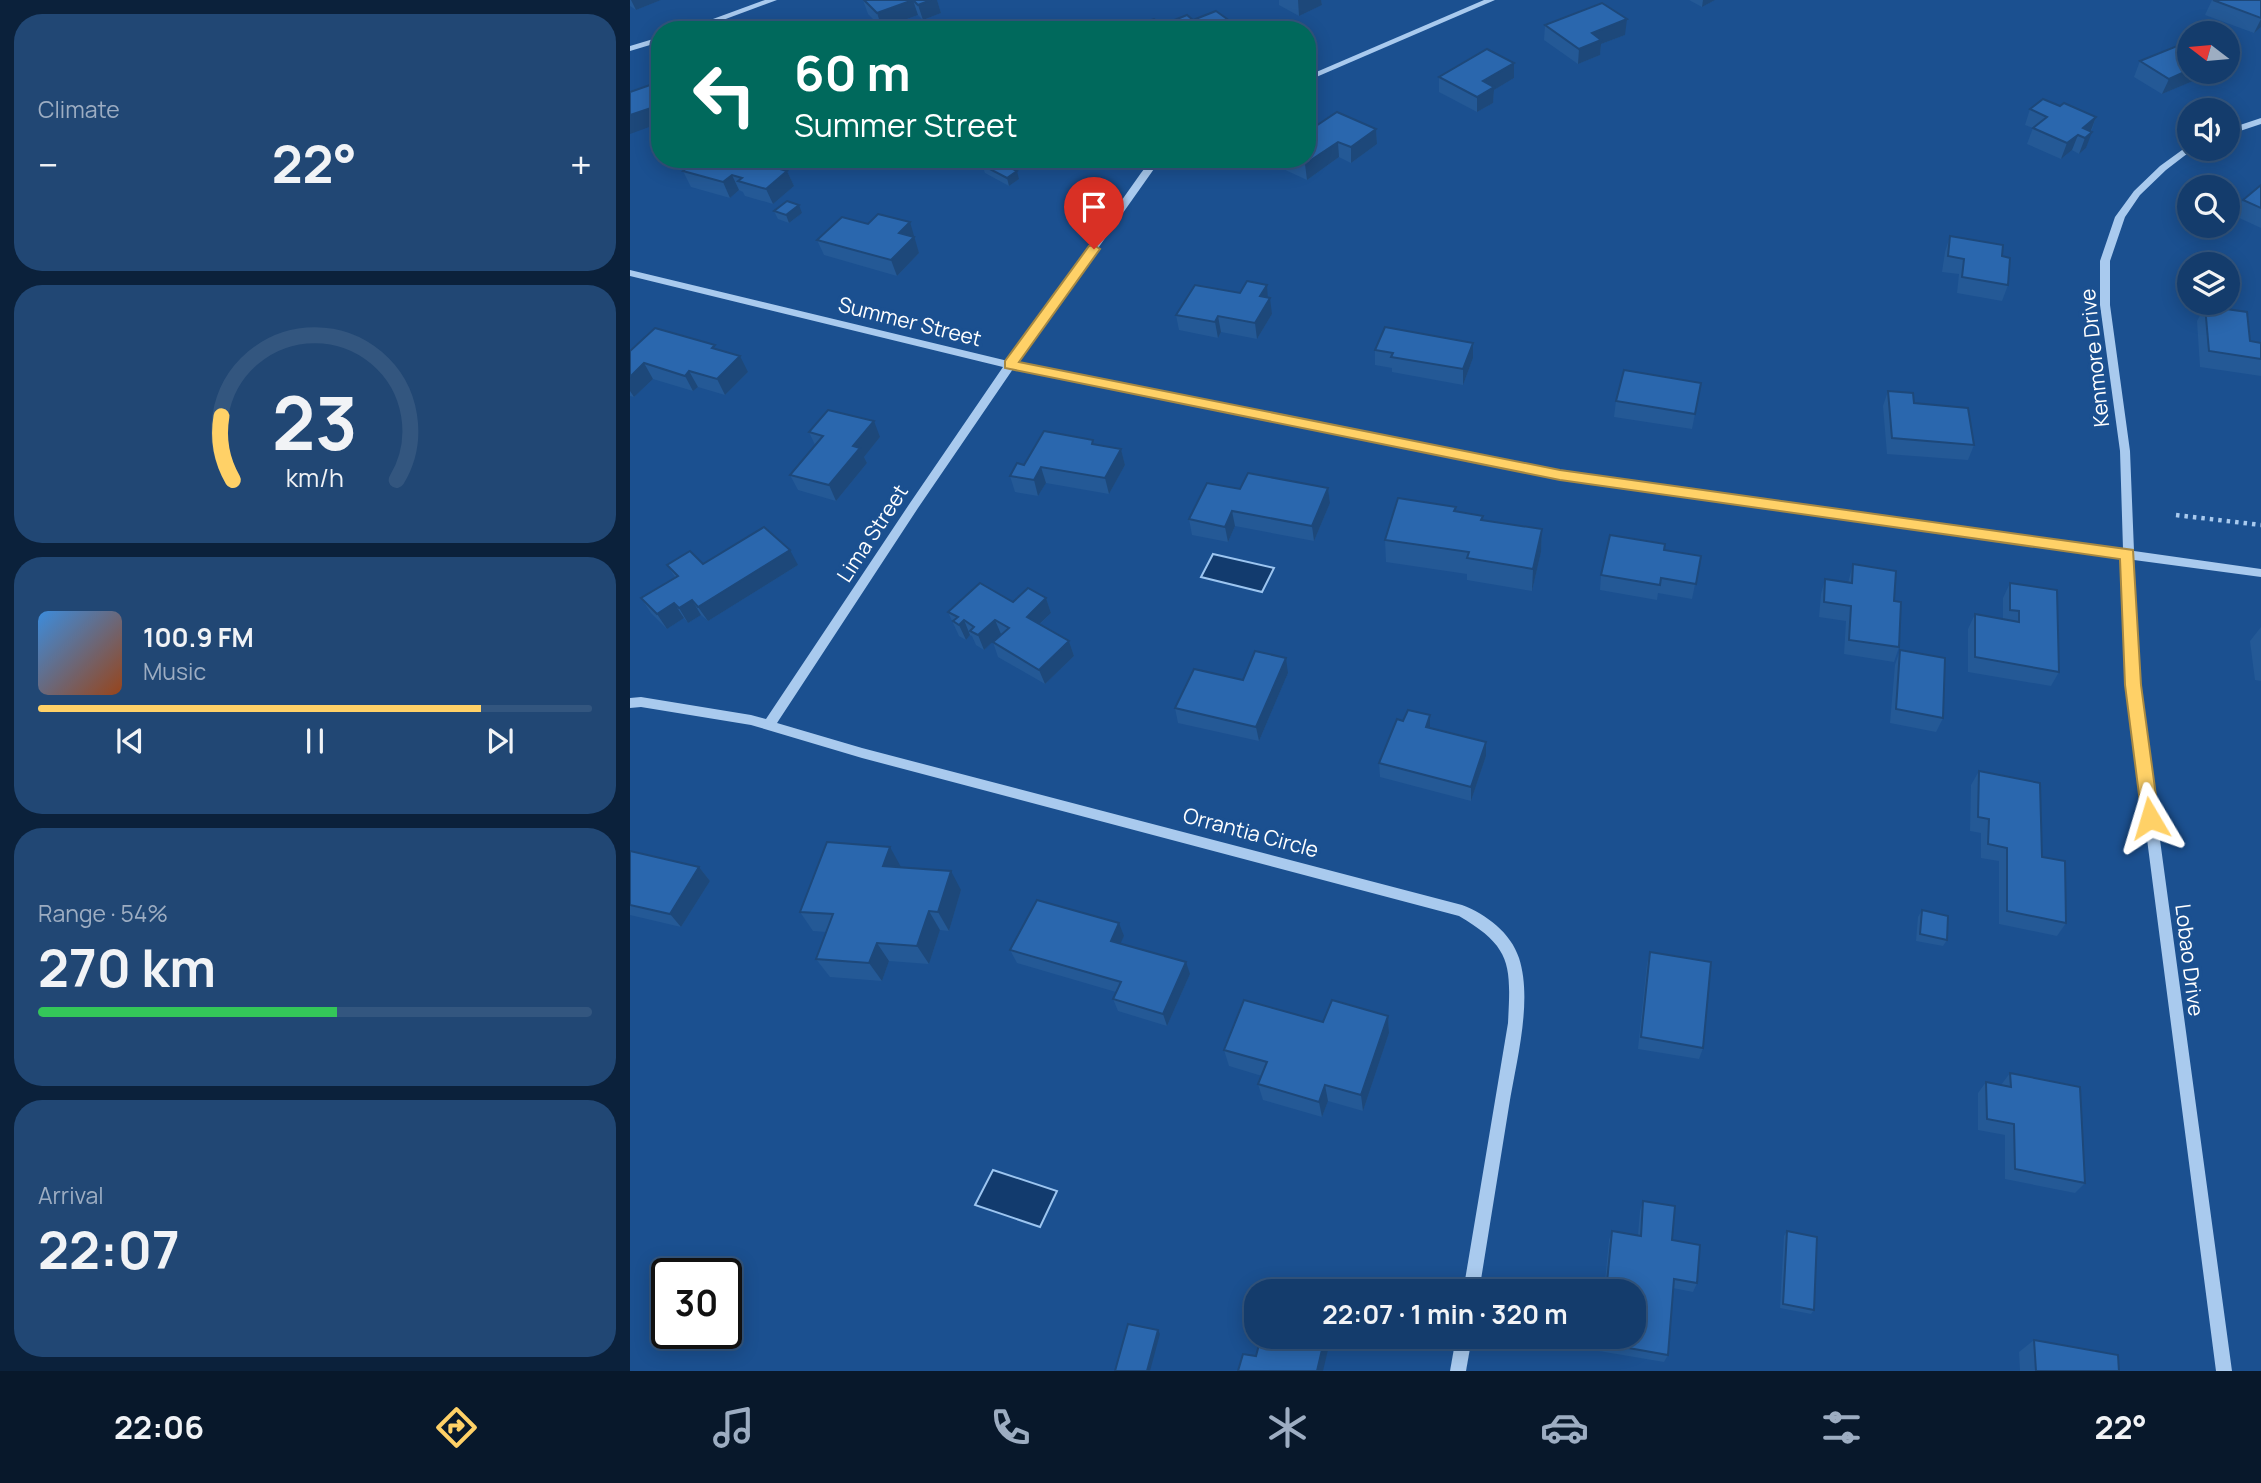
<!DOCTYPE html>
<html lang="en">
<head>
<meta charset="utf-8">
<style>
	:root { --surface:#143c6c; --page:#214774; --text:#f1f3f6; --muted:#9dadc2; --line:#33567f; --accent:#ffd167 }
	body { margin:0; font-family:Manrope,sans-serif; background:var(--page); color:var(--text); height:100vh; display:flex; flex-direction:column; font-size:26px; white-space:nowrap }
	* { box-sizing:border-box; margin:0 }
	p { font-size:23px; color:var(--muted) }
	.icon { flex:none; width:38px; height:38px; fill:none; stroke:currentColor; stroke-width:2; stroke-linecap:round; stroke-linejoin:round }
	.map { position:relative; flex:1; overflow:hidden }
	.drawer { display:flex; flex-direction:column; gap:14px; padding:14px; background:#0b213b; width:630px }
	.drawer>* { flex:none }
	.banner { position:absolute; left:21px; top:21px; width:665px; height:147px; border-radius:28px; box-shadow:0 4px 18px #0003,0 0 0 2px var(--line); background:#00695c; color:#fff; overflow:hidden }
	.needle { width:46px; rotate:286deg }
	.fabs { position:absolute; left:1547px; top:21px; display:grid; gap:14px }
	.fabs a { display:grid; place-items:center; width:63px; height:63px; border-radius:50%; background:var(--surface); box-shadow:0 4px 18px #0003,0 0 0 2px var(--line); font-size:35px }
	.speed { position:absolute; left:21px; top:1258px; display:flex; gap:14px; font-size:35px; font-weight:700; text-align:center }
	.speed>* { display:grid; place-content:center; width:91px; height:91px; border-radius:50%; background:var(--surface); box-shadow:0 4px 18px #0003,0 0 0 2px var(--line); line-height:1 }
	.speed .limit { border:4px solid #111; border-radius:10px; background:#fff; color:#111 }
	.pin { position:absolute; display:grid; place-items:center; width:60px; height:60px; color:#fff; margin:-72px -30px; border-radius:50% 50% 50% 0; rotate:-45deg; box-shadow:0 0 7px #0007 }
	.pin .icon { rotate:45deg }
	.me { position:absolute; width:77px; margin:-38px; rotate:353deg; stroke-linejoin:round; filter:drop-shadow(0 0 5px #0008) }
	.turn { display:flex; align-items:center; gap:24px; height:147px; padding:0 28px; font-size:32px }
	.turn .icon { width:91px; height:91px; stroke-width:2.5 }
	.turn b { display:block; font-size:49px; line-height:60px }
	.big { font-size:52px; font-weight:700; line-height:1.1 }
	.drawer .card { flex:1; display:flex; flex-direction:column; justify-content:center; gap:10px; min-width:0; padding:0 24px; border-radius:28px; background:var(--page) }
	.drawer .dial { align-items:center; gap:0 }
	.dial svg { height:182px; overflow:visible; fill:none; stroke:var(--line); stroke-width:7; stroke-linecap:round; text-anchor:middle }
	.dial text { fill:var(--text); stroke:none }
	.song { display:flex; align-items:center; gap:21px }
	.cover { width:84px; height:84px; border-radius:10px; background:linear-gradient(135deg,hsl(210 70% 55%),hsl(20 70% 35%)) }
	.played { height:7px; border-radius:4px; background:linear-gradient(90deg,var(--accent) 80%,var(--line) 80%) }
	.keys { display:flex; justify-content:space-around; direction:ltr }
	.heat { display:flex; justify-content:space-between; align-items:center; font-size:38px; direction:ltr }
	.charge { height:10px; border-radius:5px; background:linear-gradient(90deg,#34c759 54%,var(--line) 0) }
	.trip { position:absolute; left:614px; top:1279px; width:402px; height:70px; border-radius:28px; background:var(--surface); box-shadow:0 4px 18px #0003,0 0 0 2px var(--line); font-weight:700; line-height:70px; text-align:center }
	.tab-bar { display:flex; height:112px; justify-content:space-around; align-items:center; background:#08182b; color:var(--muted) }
	.tab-bar .icon { width:49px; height:49px }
	.tab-bar .current { color:var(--accent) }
	.tab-bar b { font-size:32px; color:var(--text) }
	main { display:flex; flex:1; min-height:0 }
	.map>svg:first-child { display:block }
	.water { fill:#123b6e; stroke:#9cc5f0; stroke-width:2 }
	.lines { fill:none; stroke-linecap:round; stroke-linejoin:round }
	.path { stroke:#a9caee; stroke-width:4.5; stroke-dasharray:3.5 5; stroke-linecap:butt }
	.minor { fill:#a9caee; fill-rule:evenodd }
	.wall { fill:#245996 }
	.shaded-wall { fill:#1d487a }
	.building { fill:#2a67ae; stroke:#1d487a; stroke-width:2 }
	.route { fill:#ffd167; stroke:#a68843; stroke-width:2 }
	.labels { text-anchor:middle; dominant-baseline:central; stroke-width:7; stroke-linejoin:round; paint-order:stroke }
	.street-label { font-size:21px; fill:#fff; stroke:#1b5090 }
</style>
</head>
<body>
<main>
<section class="drawer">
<div class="card"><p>Climate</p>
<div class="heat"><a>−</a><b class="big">22°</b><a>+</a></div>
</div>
<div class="card dial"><svg viewBox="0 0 100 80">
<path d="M14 69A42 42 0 1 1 86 69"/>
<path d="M14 69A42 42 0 0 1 9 41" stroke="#ffd167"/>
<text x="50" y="56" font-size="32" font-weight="700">23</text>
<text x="50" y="72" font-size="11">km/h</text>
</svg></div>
<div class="card">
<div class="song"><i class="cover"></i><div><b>100.9 FM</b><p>Music</p></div></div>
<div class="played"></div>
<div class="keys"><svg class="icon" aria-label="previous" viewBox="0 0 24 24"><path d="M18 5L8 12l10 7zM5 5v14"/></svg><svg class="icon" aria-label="pause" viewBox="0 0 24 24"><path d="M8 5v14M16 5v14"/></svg><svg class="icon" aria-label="next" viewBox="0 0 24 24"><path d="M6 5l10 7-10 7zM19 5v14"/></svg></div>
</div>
<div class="card"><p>Range · 54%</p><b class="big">270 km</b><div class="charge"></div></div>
<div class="card"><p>Arrival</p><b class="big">22:07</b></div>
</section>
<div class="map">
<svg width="1631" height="1371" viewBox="0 0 1631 1371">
	<rect width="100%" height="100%" fill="#1b5090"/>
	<g class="water">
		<polygon points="583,554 644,568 632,592 571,577"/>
		<polygon points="363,1170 427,1191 410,1227 345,1205"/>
	</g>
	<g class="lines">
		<polyline class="path" points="1546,515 1631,525"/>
		<g class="minor">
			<polygon points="135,0 147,0 66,30 53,30"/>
			<polygon points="854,0 865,0 677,81 677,76"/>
			<polygon points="30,37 30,42 0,51 0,46"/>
			<polygon points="1631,118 1631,124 1598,135 1598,129"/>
			<path d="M1559,145V149L1562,150L1536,170L1510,195L1495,217L1480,261V305L1500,451L1504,551L1631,569V577L1504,560L1509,685L1602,1371H1586L1497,685L1493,558L930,479L383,369L288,508L147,723L232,748L832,905C856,914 881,933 889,958C903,1001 886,1062 879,1106C869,1168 859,1230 849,1292H833L878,1023C881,965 882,947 829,916L232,758L121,725L11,707L0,708V698L11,697L121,715L136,719L280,503L373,367L0,276V270L378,361L511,173L522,159H531L387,363L930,471L1493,549L1490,451L1470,305V261L1485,217L1504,191L1530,166Z"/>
			<polygon points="826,1337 842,1337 836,1371 820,1371"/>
		</g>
	</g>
	<g class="wall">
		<polygon points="0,0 31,0 6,10 0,6"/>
		<polygon points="233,0 307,0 311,13 293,20 288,15 252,28 238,14"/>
		<polygon points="649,0 691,0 692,5 669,16 649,5"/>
		<polygon points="1059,0 1085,0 1072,7"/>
		<polygon points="1582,0 1631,0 1631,27 1624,33 1575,15"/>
		<polygon points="563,20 604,24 605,30 513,30 512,23 532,25"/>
		<polygon points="915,25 995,35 971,44 970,55 948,64 914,40"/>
		<polygon points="1510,61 1575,76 1532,94 1504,77"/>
		<polygon points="809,77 884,78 864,90 863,103 847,112 809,92"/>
		<polygon points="1430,106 1466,117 1456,148 1449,154 1442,150 1431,159 1397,144 1403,128 1395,125 1400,109"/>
		<polygon points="746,129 747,144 721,163 709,157 677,180 651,168 650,159 677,159 677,132"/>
		<polygon points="149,159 153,170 157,171 164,186 143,204 115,196 113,192 109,190 100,198 61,187 53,171 118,161"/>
		<polygon points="352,165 389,179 379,186 355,173"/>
		<polygon points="1631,185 1631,228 1605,216 1613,200"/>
		<polygon points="144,211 172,213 159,223 148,219"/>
		<polygon points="1320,236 1372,256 1378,285 1372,301 1327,293 1329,274 1312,272 1315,252"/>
		<polygon points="285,238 284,239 289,253 267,276 194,255 187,240"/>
		<polygon points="610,293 638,298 642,314 627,339 591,332 588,338 549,330 546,315"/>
		<polygon points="1575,306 1620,341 1631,359 1631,376 1570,367 1567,321"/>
		<polygon points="843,343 843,358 833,385 762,372 762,368 745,365 745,350"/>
		<polygon points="88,350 118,372 95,395 68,387 63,391 23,379 4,397 0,396 0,351"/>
		<polygon points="1071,383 1062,429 984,417 986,401"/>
		<polygon points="1258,391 1284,403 1344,445 1338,460 1257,454 1253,406"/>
		<polygon points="179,432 250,437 234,457 237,463 206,501 168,490 160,475 185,445"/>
		<polygon points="465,444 491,449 495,465 479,494 416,483 408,496 385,492 380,476 394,465"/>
		<polygon points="698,488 700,503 684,541 605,526 598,542 562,535 559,519 610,489"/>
		<polygon points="825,511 853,516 852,521 912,529 911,552 902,591 837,580 837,574 756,562 755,540"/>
		<polygon points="1034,550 1071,556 1062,599 1028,593 1027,600 970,590 971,575"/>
		<polygon points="73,564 168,565 78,621 71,615 58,623 54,618 37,629 21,613 11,598 45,577 37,565"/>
		<polygon points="1223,564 1264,601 1269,647 1264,662 1214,654 1216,621 1189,617 1191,594 1195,579 1218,583"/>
		<polygon points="1380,583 1429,672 1421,686 1338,672 1338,629 1345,614 1373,619 1373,598"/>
		<polygon points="416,598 421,613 410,624 439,641 444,656 415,684 368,657 363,642 371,634 354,650 346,645 342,636 340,635 336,640 329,636 318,612 383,602"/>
		<polygon points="1631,627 1631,681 1625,680 1620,641"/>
		<polygon points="1270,650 1313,718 1306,732 1260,723 1265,665"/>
		<polygon points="658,673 629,741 548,723 545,708"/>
		<polygon points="800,715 800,728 856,756 841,801 750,777 749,763"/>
		<polygon points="1349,771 1412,857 1436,923 1427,936 1369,924 1369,861 1351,858 1351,833 1340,831 1341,785"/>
		<polygon points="0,851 69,867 80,881 51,927 0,915"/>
		<polygon points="271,867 331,890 319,931 310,930 299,964 259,961 252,981 200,977 186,959 196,932 183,931 170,912"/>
		<polygon points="1292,910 1317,940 1313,946 1286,941 1288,917"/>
		<polygon points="494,936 490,943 560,974 537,1026 488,1011 483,999 486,992 387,963 380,950"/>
		<polygon points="1020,952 1073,1048 1069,1059 1008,1049 1017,964"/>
		<polygon points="758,1016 759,1033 733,1111 698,1101 692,1117 633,1100 628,1084 632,1076 599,1066 594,1050 693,1022"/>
		<polygon points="1380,1073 1455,1183 1445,1193 1375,1179 1375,1135 1348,1130 1348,1093 1356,1082 1371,1085"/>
		<polygon points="1013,1201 1042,1240 1067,1283 1063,1292 1043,1288 1038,1355 1034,1362 957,1349 958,1337 1004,1337 1004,1292 963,1292 966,1280 975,1282 979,1240 982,1231 1008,1235 1010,1211"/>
		<polygon points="1157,1231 1184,1310 1181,1314 1150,1308 1154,1236"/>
		<polygon points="1404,1340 1489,1371 1390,1371 1389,1352"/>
	</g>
	<g class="shaded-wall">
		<polygon points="1,0 31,0 6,10"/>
		<polygon points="283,0 288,15 252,28 247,13"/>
		<polygon points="301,0 307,0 311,13 293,20 288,5"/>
		<polygon points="668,0 691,0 692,5 669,16"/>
		<polygon points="1073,0 1085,0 1072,7"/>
		<polygon points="997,19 995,35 971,44 970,55 948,64 949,49 962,33"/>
		<polygon points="1631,19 1631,27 1624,33"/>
		<polygon points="604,24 605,30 591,30"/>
		<polygon points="884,63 884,78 864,90 863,103 847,112 847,97 853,81"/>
		<polygon points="1559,70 1559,72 1577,72 1575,76 1532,94 1539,79"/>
		<polygon points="30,105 30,123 0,134 0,115"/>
		<polygon points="1466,117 1460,133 1453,128"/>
		<polygon points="746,129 747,144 721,163 721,147"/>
		<polygon points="1462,132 1456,148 1449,154 1455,138"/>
		<polygon points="1448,135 1442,150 1431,159 1437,143"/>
		<polygon points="708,142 709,157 677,180 675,164"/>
		<polygon points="143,159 149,159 154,171 136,165"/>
		<polygon points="157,171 164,186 143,204 136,189"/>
		<polygon points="387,171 389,179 379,186 377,178"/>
		<polygon points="102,175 109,190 100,198 93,182"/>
		<polygon points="169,205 172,213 159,223 156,215"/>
		<polygon points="280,222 289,253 267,276 261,260 269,233"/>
		<polygon points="637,285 638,301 640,298 642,314 627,339 625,323 630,296"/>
		<polygon points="588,316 591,332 588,338 585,322"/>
		<polygon points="843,343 843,358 833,385 833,369"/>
		<polygon points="110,356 118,372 95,395 87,379"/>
		<polygon points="14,363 23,379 4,397 0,391 0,377"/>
		<polygon points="59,371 68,387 63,391 55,376"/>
		<polygon points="244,421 250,437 234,457 237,463 206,501 199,485 223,446"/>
		<polygon points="491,449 495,465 479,494 475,478"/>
		<polygon points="411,467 416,483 408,496 404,480"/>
		<polygon points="698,488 700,503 684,541 682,526"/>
		<polygon points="602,511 605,526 598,542 595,527"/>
		<polygon points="912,529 911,552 902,591 903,569"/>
		<polygon points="160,550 168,565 78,621 68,607"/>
		<polygon points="416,598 421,613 402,631 397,617"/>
		<polygon points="62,600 71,615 58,623 49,608"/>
		<polygon points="44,603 54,618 37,629 27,614"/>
		<polygon points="334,620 340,635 336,640 329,625"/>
		<polygon points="365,620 371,634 354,650 348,635"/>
		<polygon points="439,641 444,656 415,684 409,670"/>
		<polygon points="656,658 658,673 629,741 626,727"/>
		<polygon points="800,715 800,730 796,727"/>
		<polygon points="856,742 856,756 841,801 841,787"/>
		<polygon points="260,847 271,867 265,885 253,866"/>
		<polygon points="69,867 80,881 51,927 40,914"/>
		<polygon points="321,871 331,890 319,931 308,912"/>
		<polygon points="299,911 310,930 299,964 287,946"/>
		<polygon points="489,923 494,936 486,953 481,941"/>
		<polygon points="247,943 259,961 252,981 239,963"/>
		<polygon points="556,962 560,974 537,1026 533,1014"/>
		<polygon points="758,1016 759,1033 733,1111 731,1095"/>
		<polygon points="695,1085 698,1101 692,1117 689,1102"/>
		<polygon points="528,1330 530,1334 520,1371 517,1371"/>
		<polygon points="695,1337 701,1337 693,1371 687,1371"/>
	</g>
	<g class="building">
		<polygon points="234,0 301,0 288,5 283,0 247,13"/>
		<polygon points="1583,0 1631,0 1631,18"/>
		<polygon points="972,3 997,19 962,33 971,40 949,49 915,25"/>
		<polygon points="586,11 604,24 591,30 520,30 512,23 524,19 532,25 557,15 563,20"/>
		<polygon points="1552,44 1559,48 1559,70 1539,79 1510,61"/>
		<polygon points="857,49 884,63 853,81 864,87 847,97 809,77"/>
		<polygon points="20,85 30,97 30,105 0,115 0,92"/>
		<polygon points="1413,99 1430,106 1434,103 1466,117 1453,128 1462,132 1455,138 1448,135 1437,143 1403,128 1417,117 1400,109"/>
		<polygon points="707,112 746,129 721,147 708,142 675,164 665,159 677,159 677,132"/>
		<polygon points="68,159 111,159 118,161 121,159 143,159 136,165 157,171 136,189 108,181 112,178 102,175 93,182 53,171"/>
		<polygon points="362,159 387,171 377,178 352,165"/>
		<polygon points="1631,185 1631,208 1613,200"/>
		<polygon points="157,201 169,205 156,215 144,211"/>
		<polygon points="248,214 280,222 269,233 284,237 261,260 187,240 212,217 238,224"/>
		<polygon points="1320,236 1373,245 1372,256 1380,258 1378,285 1332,277 1334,259 1318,256"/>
		<polygon points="617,281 637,285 630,296 640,298 625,323 588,316 585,322 546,315 565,285 610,293"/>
		<polygon points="1575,306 1617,312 1620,341 1631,343 1631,359 1579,351"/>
		<polygon points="755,327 843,343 833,369 761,357 763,353 745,350"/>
		<polygon points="25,328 85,345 82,348 110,356 87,379 59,371 55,376 14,363 0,377 0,351"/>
		<polygon points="994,370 1071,383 1065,414 986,401"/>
		<polygon points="1258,391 1283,393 1284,403 1338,408 1344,445 1262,438"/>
		<polygon points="198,410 244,421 223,446 230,448 199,485 160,475 193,436 179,432"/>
		<polygon points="414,431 463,440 462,444 491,449 475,478 411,467 404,480 380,476 387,463 394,465"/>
		<polygon points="618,473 698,488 682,526 602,511 595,527 559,519 577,483 610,489"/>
		<polygon points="768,498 826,507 824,511 853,516 851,520 912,529 903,569 837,558 839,552 755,540"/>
		<polygon points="134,527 160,550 68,607 62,600 49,608 44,603 27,614 11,598 48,576 37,565 60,551 73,564"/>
		<polygon points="980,535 1035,544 1034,550 1071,556 1066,584 1031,578 1030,585 971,575"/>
		<polygon points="1223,564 1266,571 1264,601 1271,602 1269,647 1219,640 1221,606 1194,602 1195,579 1222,583"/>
		<polygon points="350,583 383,602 398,588 416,598 397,617 439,641 409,670 363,642 379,628 365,620 348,635 340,631 344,627 334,620 329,625 323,621 328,617 318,612"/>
		<polygon points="1380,583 1427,590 1429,672 1345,657 1345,614 1389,622 1389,611 1380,610"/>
		<polygon points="1270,650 1315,658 1313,718 1266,709"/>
		<polygon points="625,651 656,658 626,727 545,708 564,669 613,680"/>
		<polygon points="778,710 800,715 796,727 856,742 841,787 749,763 767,719 773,721"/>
		<polygon points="1349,771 1410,783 1412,857 1435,861 1436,923 1377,911 1377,848 1358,844 1359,819 1348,817"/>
		<polygon points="197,842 260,847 253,866 321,871 308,912 299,911 287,946 247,943 239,963 186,959 203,914 170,912"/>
		<polygon points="0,851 69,867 40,914 0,905"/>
		<polygon points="407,900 489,923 481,941 556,962 533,1014 483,999 491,982 380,950"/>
		<polygon points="1292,910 1318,916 1317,940 1290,934"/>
		<polygon points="1020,952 1081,962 1073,1048 1011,1037"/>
		<polygon points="614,1000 693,1022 702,1000 758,1016 731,1095 695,1085 689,1102 628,1084 637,1062 594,1050"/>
		<polygon points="1380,1073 1450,1087 1455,1183 1385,1169 1384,1124 1357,1119 1356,1082 1381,1087"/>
		<polygon points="1013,1201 1045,1206 1042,1240 1070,1245 1067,1283 1044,1279 1038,1355 959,1341 960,1337 1004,1337 1004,1292 965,1292 966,1280 977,1282 982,1231 1011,1236"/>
		<polygon points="1157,1231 1187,1237 1184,1310 1153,1304"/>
		<polygon points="498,1324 528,1330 517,1371 485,1371"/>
		<polygon points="631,1337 695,1337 687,1371 608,1371 613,1354 626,1356"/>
		<polygon points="1404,1340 1488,1355 1489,1371 1406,1371"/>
	</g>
	<polygon class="route" points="464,245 470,249 389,362 930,470 1503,550 1511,685 1529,818 1526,823 1514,823 1512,818 1495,685 1490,559 930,480 375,368 375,361 459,246"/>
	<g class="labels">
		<g class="street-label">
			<text transform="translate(280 321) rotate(14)">Summer Street</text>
			<text transform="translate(1464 358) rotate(-96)">Kenmore Drive</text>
			<text transform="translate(242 533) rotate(-57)">Lima Street</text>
			<text transform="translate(621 832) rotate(15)">Orrantia Circle</text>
			<text transform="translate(1560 960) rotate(83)">Lobao Drive</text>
		</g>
	</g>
</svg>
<div class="fabs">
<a><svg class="needle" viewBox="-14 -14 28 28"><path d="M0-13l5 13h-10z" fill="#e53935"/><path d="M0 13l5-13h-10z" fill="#9dadc2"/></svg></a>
<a><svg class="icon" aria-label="sound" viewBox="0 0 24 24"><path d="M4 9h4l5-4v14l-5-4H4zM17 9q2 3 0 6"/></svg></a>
<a><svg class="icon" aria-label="search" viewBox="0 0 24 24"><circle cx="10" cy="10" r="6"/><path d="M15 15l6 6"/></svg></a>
<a><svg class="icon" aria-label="layers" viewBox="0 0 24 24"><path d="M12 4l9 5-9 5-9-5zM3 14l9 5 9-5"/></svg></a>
</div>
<div class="speed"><div class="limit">30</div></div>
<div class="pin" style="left:464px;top:249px;background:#d93025"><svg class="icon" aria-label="arrive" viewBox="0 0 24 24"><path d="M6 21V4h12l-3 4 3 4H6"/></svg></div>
<svg class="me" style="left:1520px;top:818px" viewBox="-20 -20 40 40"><path d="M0-17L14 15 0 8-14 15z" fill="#ffd167" stroke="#fff" stroke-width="4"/></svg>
<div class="trip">22:07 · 1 min · 320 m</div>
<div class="banner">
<div class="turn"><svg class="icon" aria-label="left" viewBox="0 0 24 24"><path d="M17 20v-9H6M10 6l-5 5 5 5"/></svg><div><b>60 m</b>Summer Street</div></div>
</div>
</div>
</main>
<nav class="tab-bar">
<b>22:06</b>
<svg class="icon current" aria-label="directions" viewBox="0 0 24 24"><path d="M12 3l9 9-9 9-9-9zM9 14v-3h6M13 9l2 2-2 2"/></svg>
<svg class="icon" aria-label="music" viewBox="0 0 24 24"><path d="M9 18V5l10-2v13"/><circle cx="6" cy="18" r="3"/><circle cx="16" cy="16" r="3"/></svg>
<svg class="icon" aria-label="phone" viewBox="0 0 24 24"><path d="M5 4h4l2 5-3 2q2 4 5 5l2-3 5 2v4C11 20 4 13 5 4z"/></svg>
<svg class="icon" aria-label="climate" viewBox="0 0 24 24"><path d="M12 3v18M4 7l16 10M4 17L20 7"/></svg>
<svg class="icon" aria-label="car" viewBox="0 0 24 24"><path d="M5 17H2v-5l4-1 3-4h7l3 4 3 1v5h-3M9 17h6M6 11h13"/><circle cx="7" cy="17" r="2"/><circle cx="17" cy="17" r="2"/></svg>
<svg class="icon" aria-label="filters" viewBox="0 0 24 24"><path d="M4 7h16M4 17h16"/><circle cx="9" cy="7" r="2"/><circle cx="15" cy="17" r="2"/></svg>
<b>22°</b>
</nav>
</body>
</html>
